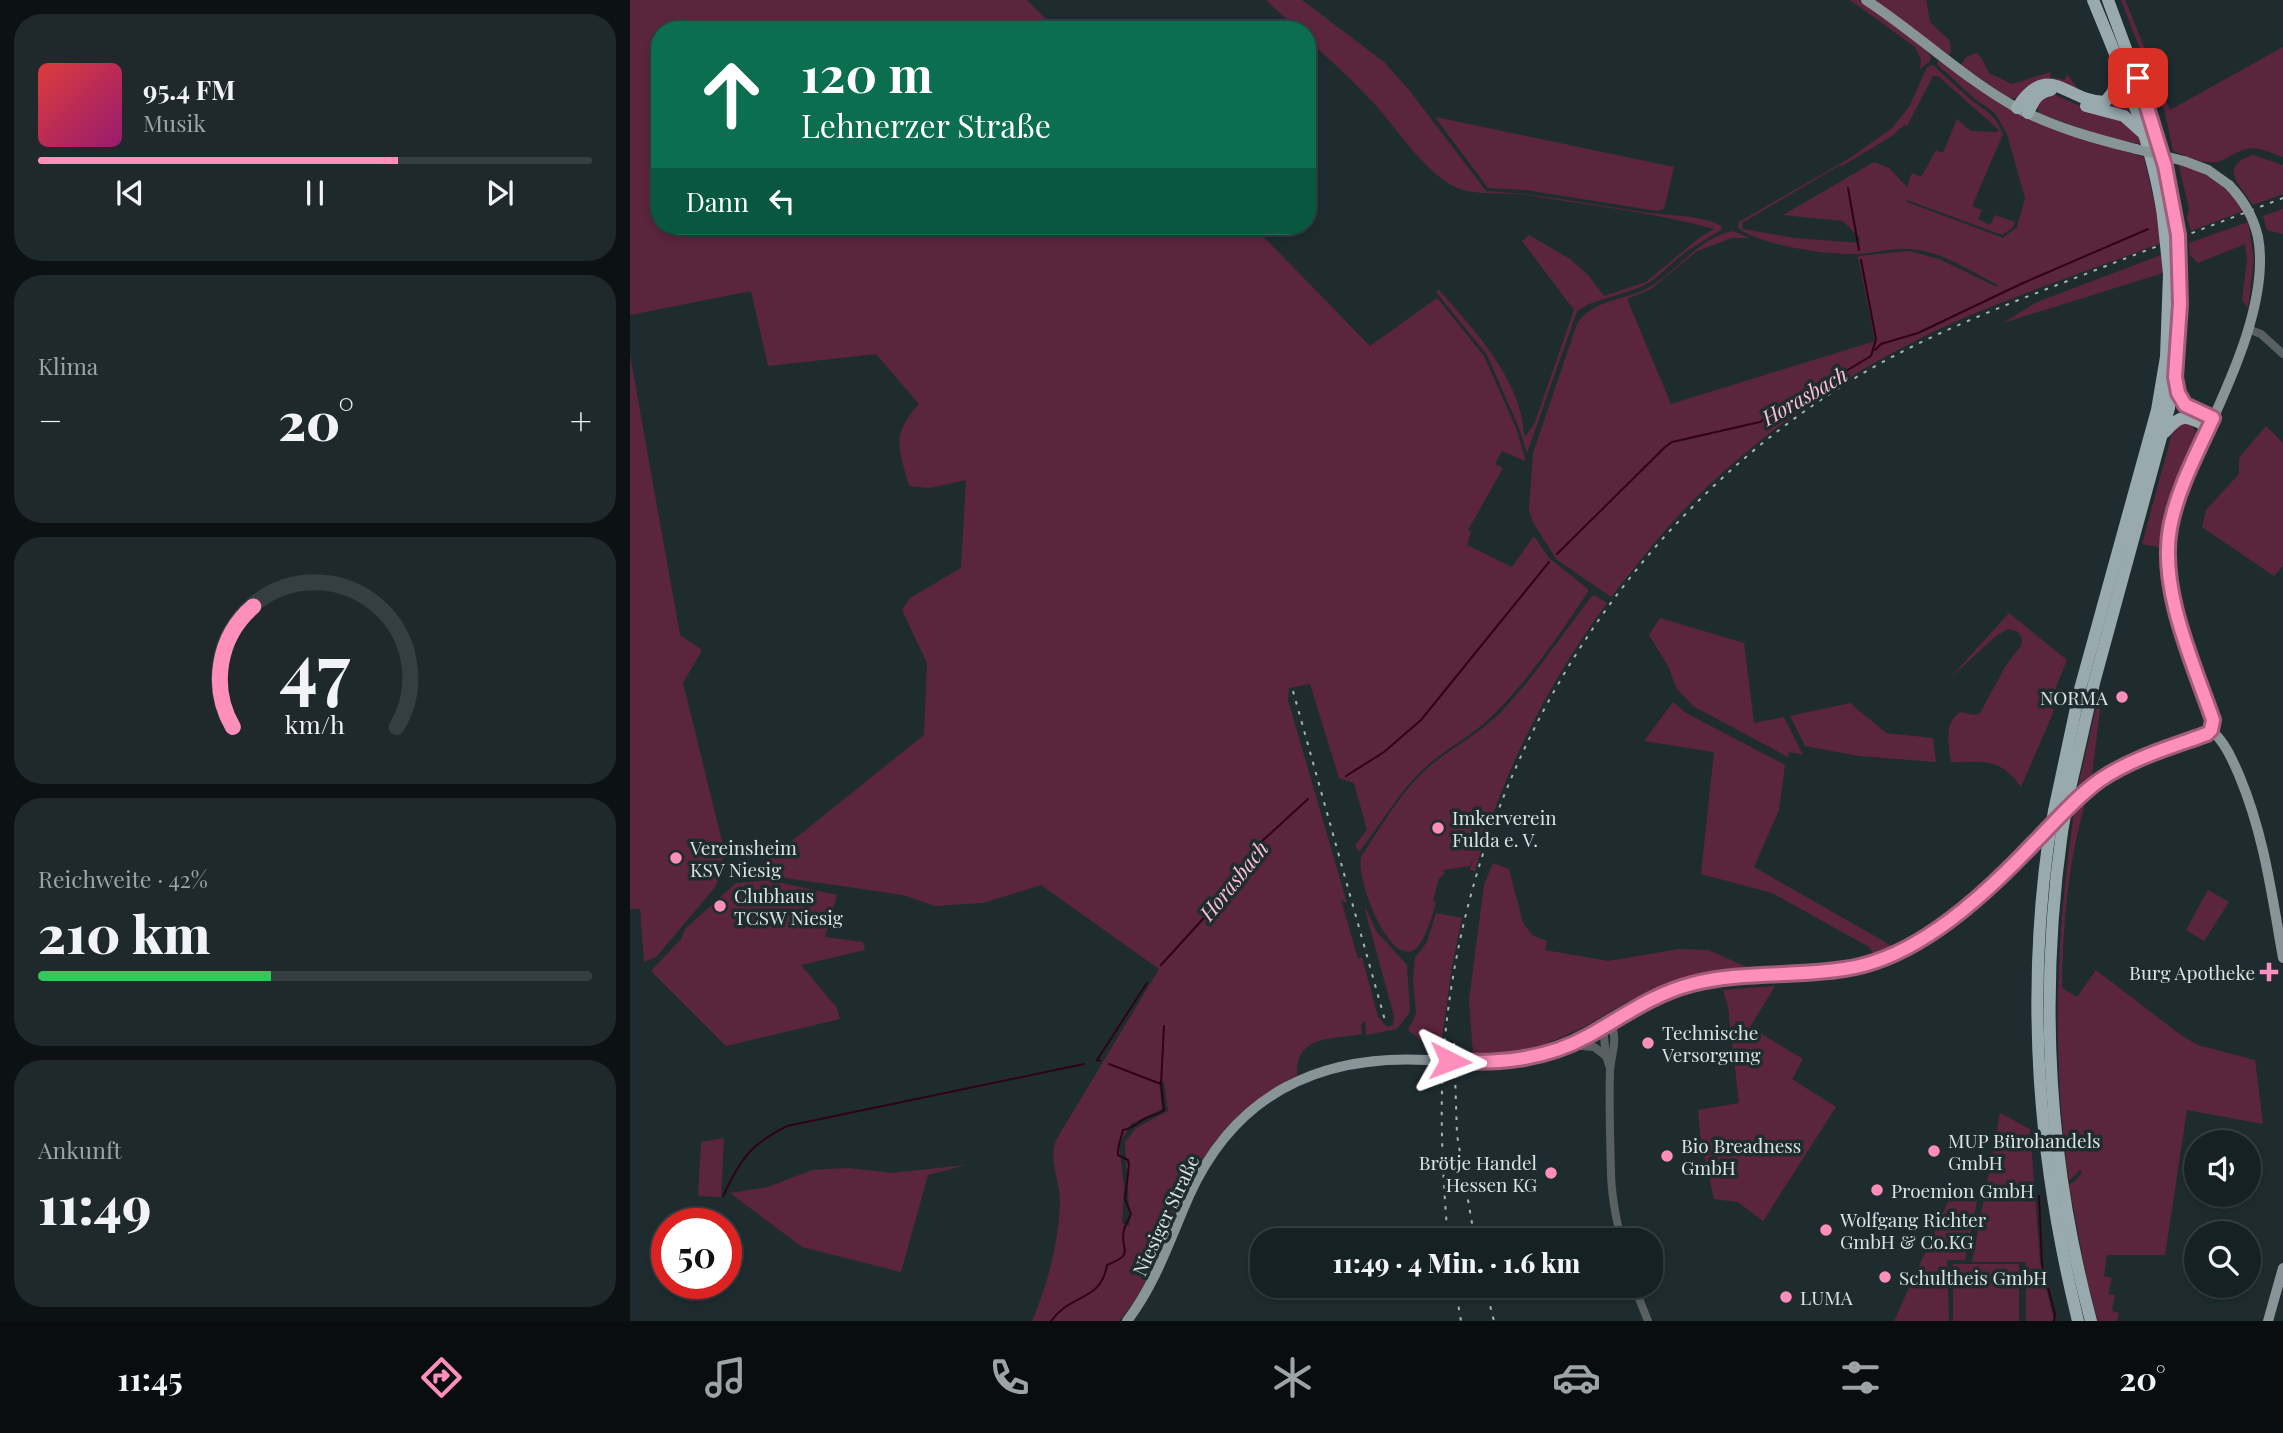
<!DOCTYPE html>
<html lang="de">
<head>
<meta charset="utf-8">
<style>
	:root { --surface:#162124; --page:#1f292c; --text:#f1f3f6; --muted:#9ea3a6; --line:#353e41; --accent:#fe8ebc }
	body { margin:0; font-family:"Playfair Display",serif; background:var(--page); color:var(--text); height:100vh; display:flex; flex-direction:column; font-size:26px; white-space:nowrap }
	* { box-sizing:border-box; margin:0 }
	p { font-size:23px; color:var(--muted) }
	.icon { flex:none; width:38px; height:38px; fill:none; stroke:currentColor; stroke-width:2; stroke-linecap:round; stroke-linejoin:round }
	.map { position:relative; flex:1; overflow:hidden }
	.details { display:flex; flex-direction:column; gap:14px; padding:14px; background:#0c1214; width:630px }
	.details>* { flex:none }
	.banner { position:absolute; left:21px; top:21px; width:665px; height:214px; border-radius:28px; box-shadow:0 4px 10px #0003,0 0 0 2px var(--line); background:#0b6e4f; color:#fff; overflow:hidden }
	.controls { position:absolute; left:1554px; top:1130px; display:grid; gap:14px }
	.controls a { display:grid; place-items:center; width:77px; height:77px; border-radius:50%; background:var(--surface); box-shadow:0 4px 10px #0003,0 0 0 2px var(--line); font-size:35px }
	.speed { position:absolute; left:21px; top:1208px; display:flex; gap:14px; font-size:35px; font-weight:700; text-align:center }
	.speed>* { display:grid; place-content:center; width:91px; height:91px; border-radius:50%; background:var(--surface); box-shadow:0 4px 10px #0003,0 0 0 2px var(--line); line-height:1 }
	.speed .limit { border:10px solid #d22; background:#fff; color:#111 }
	.pin { position:absolute; display:grid; place-items:center; width:60px; height:60px; color:#fff; margin:-30px; border-radius:14px; box-shadow:0 4px 10px #0006 }
	.me { position:absolute; width:77px; margin:-38px; rotate:93deg; stroke-linejoin:round; filter:drop-shadow(0 0 5px #0008) }
	.turn { display:flex; align-items:center; gap:24px; height:147px; padding:0 35px; font-size:32px }
	.turn .icon { width:91px; height:91px; stroke-width:2.5 }
	.turn b { display:block; font-size:49px; line-height:60px }
	.then { display:flex; align-items:center; height:66px; padding:0 35px; background:#0003; gap:14px; font-size:26px }
	.big { font-size:52px; font-weight:800; line-height:1.1 }
	.details .tile { flex:1; display:flex; flex-direction:column; justify-content:center; gap:10px; min-width:0; padding:0 24px; border-radius:28px; background:var(--page) }
	.details .dial { align-items:center; gap:0 }
	.dial svg { height:182px; overflow:visible; fill:none; stroke:var(--line); stroke-width:7; stroke-linecap:round; text-anchor:middle }
	.dial text { fill:var(--text); stroke:none }
	.song { display:flex; align-items:center; gap:21px }
	.cover { width:84px; height:84px; border-radius:10px; background:linear-gradient(135deg,hsl(0 70% 55%),hsl(320 70% 35%)) }
	.played { height:7px; border-radius:4px; background:linear-gradient(90deg,var(--accent) 65%,var(--line) 65%) }
	.keys { display:flex; justify-content:space-around; direction:ltr }
	.heat { display:flex; justify-content:space-between; align-items:center; font-size:38px; direction:ltr }
	.charge { height:10px; border-radius:5px; background:linear-gradient(90deg,#34c759 42%,var(--line) 0) }
	.trip { position:absolute; left:620px; top:1228px; width:413px; height:70px; border-radius:28px; background:var(--surface); box-shadow:0 4px 10px #0003,0 0 0 2px var(--line); font-weight:800; line-height:70px; text-align:center }
	.menu { display:flex; height:112px; justify-content:space-around; align-items:center; background:#090d0e; color:var(--muted) }
	.menu .icon { width:49px; height:49px }
	.menu .current { color:var(--accent) }
	.menu b { font-size:32px; color:var(--text) }
	main { display:flex; flex:1; min-height:0 }
	.map>svg:first-child { display:block }
	.green { fill:#5c253e; fill-rule:evenodd }
	.lines { fill:none; stroke-linecap:round; stroke-linejoin:round }
	.stream { stroke:#2e0218; stroke-width:2 }
	.minor { stroke:#596061; stroke-width:8 }
	.major { stroke:#879599; stroke-width:10 }
	.highway { stroke:#99aaae; stroke-width:12 }
	.rail { stroke:#a8b3b6; stroke-width:2; stroke-dasharray:3.5 7; stroke-linecap:butt }
	.major-bridge { stroke:#879599; stroke-width:10 }
	.highway-bridge { stroke:#99aaae; stroke-width:12 }
	.route-casing { stroke:#a55c7a; stroke-width:18 }
	.route { stroke:#fe8ebc; stroke-width:12 }
	.poi-dot { fill:#fe8ebc; stroke:#1e2c30; stroke-width:2.5 }
	.labels { text-anchor:middle; dominant-baseline:central; stroke-width:7; stroke-linejoin:round; paint-order:stroke }
	.poi-label { font-size:19px; fill:#d9e2e5; stroke:#1e2c30; text-anchor:start }
	.street-label { font-size:19px; fill:#d9e2e5; stroke:#1e2c30 }
	.water-label { font-size:21px; font-style:italic; fill:#fdbfd6; stroke:#1e2c30 }
</style>
</head>
<body>
<main>
<section class="details">
<div class="tile">
<div class="song"><i class="cover"></i><div><b>95.4 FM</b><p>Musik</p></div></div>
<div class="played"></div>
<div class="keys"><svg class="icon" aria-label="previous" viewBox="0 0 24 24"><path d="M18 5L8 12l10 7zM5 5v14"/></svg><svg class="icon" aria-label="pause" viewBox="0 0 24 24"><path d="M8 5v14M16 5v14"/></svg><svg class="icon" aria-label="next" viewBox="0 0 24 24"><path d="M6 5l10 7-10 7zM19 5v14"/></svg></div>
</div>
<div class="tile"><p>Klima</p>
<div class="heat"><a>−</a><b class="big">20°</b><a>+</a></div>
</div>
<div class="tile dial"><svg viewBox="0 0 100 80">
<path d="M14 69A42 42 0 1 1 86 69"/>
<path d="M14 69A42 42 0 0 1 23 16" stroke="#fe8ebc"/>
<text x="50" y="56" font-size="32" font-weight="700">47</text>
<text x="50" y="72" font-size="11">km/h</text>
</svg></div>
<div class="tile"><p>Reichweite · 42%</p><b class="big">210 km</b><div class="charge"></div></div>
<div class="tile"><p>Ankunft</p><b class="big">11:49</b></div>
</section>
<div class="map">
<svg width="1653" height="1321" viewBox="0 0 1653 1321">
	<rect width="100%" height="100%" fill="#1e2c30"/>
	<g class="green">
		<path d="M0,0H397L427,30H30V226H623L740,346L807,298L854,356L886,428L895,458V461L872,451L865,464L873,468L838,530L841,532L837,545L882,567L904,536L919,558L958,589V592C929,635 900,678 863,715C841,737 813,750 791,771C767,795 750,825 729,852L725,845L737,830L724,783L709,778L680,684L659,688L658,700L717,903L711,900L728,959L732,957L748,1017L757,1027L763,1025L764,1016L735,910L736,908L746,931L777,965L780,1012L767,1029L736,1035L735,1020L731,1025L732,1034C702,1040 665,1034 667,1076C617,1102 581,1136 557,1188C536,1234 523,1282 489,1321H402C418,1284 428,1245 430,1204C431,1182 418,1162 426,1140L529,969L411,885L353,903L305,906L273,895L122,873L294,735L297,663L272,610L280,598L331,568L336,480L299,488L279,486C269,448 260,436 289,404L246,354L138,366L121,291L0,315ZM529,1081L534,1082L538,1111L506,1128L495,1142L500,1226L492,1223L494,1186L489,1144L501,1124L532,1109Z"/>
		<path d="M636,0H672L754,62L779,90L856,191C909,194 960,204 1012,212C1038,216 1067,214 1092,226L1091,230L1055,252L1023,280L1008,288L959,304L947,311L897,453L889,428L857,355L806,292L809,290C842,327 892,381 894,434L896,436L905,422L944,310L892,241L899,235L940,259L959,276L974,296L1016,282L1069,238L1084,229C1023,212 959,205 896,195C876,192 852,195 833,190C798,180 764,123 739,98C719,77 698,58 677,39V30H668Z"/>
		<polygon points="1220,0 1229,0 1237,5 1296,50 1301,57 1300,61 1290,69 1291,59 1285,47"/>
		<polygon points="1241,0 1296,0 1300,22 1320,41 1321,52 1319,55"/>
		<path d="M1491,0H1495L1540,110L1653,47V157C1636,151 1623,143 1606,153C1599,156 1594,161 1586,162C1571,164 1557,156 1543,151L1535,113Z"/>
		<path d="M1347,53L1352,59L1359,73L1382,84L1421,72L1420,77L1435,80L1437,74L1448,89C1422,80 1405,100 1379,98L1331,65L1336,57Z"/>
		<path d="M1308,61L1312,62C1374,114 1438,136 1514,157L1529,224L1531,243C1463,269 1394,292 1327,321C1236,361 1152,417 1079,485C1043,518 1012,558 981,597L926,559L903,522L899,510L903,453L947,324C963,299 994,301 1018,288C1048,271 1068,238 1103,231L1119,238H1102L1067,251L1021,289L997,299L1041,404L1245,341L1228,256L1279,251L1309,259L1367,287L1368,285C1341,272 1309,249 1278,249C1262,248 1245,253 1229,254C1199,255 1132,246 1108,228L1109,222L1220,158L1262,128L1279,107L1297,67L1303,65L1341,100L1358,112L1367,122L1373,134L1342,206L1352,210L1348,219L1360,225L1365,215L1385,222L1383,227L1372,235L1277,200V202L1373,238L1387,227L1395,198L1377,134L1365,113L1345,99L1307,64ZM1303,76H1308L1369,130L1366,132L1341,131L1327,119L1313,153L1306,150L1291,177L1282,173L1277,187L1259,168L1244,162L1153,215L1213,221L1229,237L1230,243L1165,238L1113,229L1112,223L1210,165L1212,166L1262,136L1274,125L1277,126Z"/>
		<path d="M1489,80L1502,115C1492,109 1482,111 1470,108C1442,102 1419,69 1397,105H1394C1396,99 1399,96 1404,91C1427,75 1450,103 1474,105L1486,96Z"/>
		<polygon points="1423,94 1464,112 1495,118 1509,138 1511,144 1474,137 1409,113 1406,103"/>
		<polygon points="805,117 1044,167 1034,209 1027,211 896,190 858,188"/>
		<path d="M1623,155L1653,165V194L1623,205C1611,186 1587,166 1623,155Z"/>
		<path d="M1548,163C1578,174 1595,183 1613,211L1561,231L1557,218L1559,208Z"/>
		<polygon points="1653,209 1653,234 1637,230 1633,216"/>
		<polygon points="1618,222 1624,259 1618,308 1612,300 1617,259 1615,244 1568,263 1560,255 1559,243"/>
		<polygon points="1531,255 1533,273 1373,323 1407,302"/>
		<polygon points="0,355 50,635 72,650 53,683 94,849 92,868 86,886 26,957 14,962 10,909 0,909"/>
		<path d="M1549,423L1563,425L1566,434C1563,443 1558,451 1554,460C1542,488 1535,517 1534,548L1512,544L1542,433Z"/>
		<polygon points="1636,426 1653,443 1653,566 1644,576 1572,527 1576,510 1609,474 1609,458"/>
		<path d="M962,596H966L977,603C918,683 871,775 845,871L840,870L844,856L840,866L813,870L814,874L809,878L803,901L806,902C803,913 794,947 782,951C756,960 726,877 731,857C752,825 775,785 806,761C827,745 851,732 870,713C905,677 931,635 962,596Z"/>
		<path d="M1379,613L1437,660L1426,687L1423,713L1391,787C1370,757 1354,762 1321,762C1319,745 1313,723 1330,712L1344,715L1350,713L1376,665L1391,646L1392,638L1388,632L1379,629L1367,635L1320,678Z"/>
		<polygon points="1030,618 1114,643 1124,723 1154,717 1173,755 1159,752 1158,757 1063,706 1047,689 1038,666 1019,635"/>
		<polygon points="1043,702 1056,713 1155,765 1149,810 1124,867 1262,946 1244,954 1239,947 1142,893 1071,874 1084,752 1014,741"/>
		<polygon points="1220,703 1256,733 1303,738 1306,762 1229,756 1175,746 1160,716"/>
		<polygon points="1467,703 1471,703 1461,782 1446,795"/>
		<path d="M1458,794C1438,858 1433,922 1432,988L1447,997L1466,970L1552,1036L1568,1045L1625,1060L1633,1124L1557,1110L1535,1255H1477L1474,1276L1482,1278L1478,1294L1485,1295L1482,1311L1489,1313L1487,1321H1468L1457,1281L1439,1184L1445,1181L1452,1173L1450,1170L1439,1181C1421,1055 1426,932 1445,806Z"/>
		<polygon points="863,863 879,869 893,923 902,935 917,941 915,950 978,961 1049,949 1078,950 1124,970 1092,972 1039,983 995,1003 952,1028 904,1049 843,1054 839,1000 854,885"/>
		<polygon points="138,880 207,895 195,937 233,942 235,950 171,965 207,1008 210,1019 96,1046 21,971 51,939 55,929 106,883"/>
		<polygon points="1578,890 1599,902 1574,941 1556,930"/>
		<polygon points="806,913 832,918 822,966 811,1045 792,1041 778,1030 786,1014 783,979 785,958 797,942"/>
		<polygon points="1145,986 1120,1027 1173,1059 1162,1079 1206,1107 1133,1221 1108,1202 1084,1199 1071,1142 1068,1110 1109,1103 1098,1007 1093,990"/>
		<polygon points="1370,1113 1400,1129 1410,1262 1424,1321 1396,1321 1396,1262 1342,1262"/>
		<polygon points="94,1138 91,1197 68,1196 71,1142"/>
		<polygon points="336,1165 298,1175 271,1272 172,1247 100,1193 138,1187 182,1170 218,1168 262,1173"/>
		<polygon points="1324,1189 1347,1201 1335,1260 1317,1260 1319,1321 1264,1321"/>
		<rect x="1323" y="1264" width="66" height="57"/>
	</g>
	<g class="lines">
		<g class="stream">
			<polyline points="1218,188 1229,250"/>
			<polyline points="1245,350 1251,344 1288,333 1393,283 1518,229"/>
			<polyline points="927,554 1035,447 1042,442 1130,422 1241,356 1246,339 1231,260"/>
			<polyline points="716,776 754,752 791,720 919,562"/>
			<polyline points="531,965 592,898 630,843 678,799"/>
			<polyline points="470,1061 467,1060 517,983"/>
			<polyline points="531,1084 534,1026"/>
			<path d="M93,1196C112,1158 118,1146 157,1126L454,1064"/>
			<polyline points="1409,1196 1412,1265 1425,1314 1424,1321"/>
			<path d="M421,1321C441,1293 471,1302 477,1265C507,1253 489,1251 494,1230C495,1225 499,1219 501,1214L495,1199L499,1165L498,1160L488,1155C487,1148 491,1138 493,1130C503,1129 507,1122 516,1118C523,1114 528,1115 534,1110L531,1084L479,1064"/>
		</g>
		<g class="minor">
			<polyline points="1618,329 1631,334 1653,354"/>
			<path d="M980,1023C989,1039 981,1054 980,1071C979,1104 980,1137 981,1170C981,1194 986,1217 991,1241"/>
			<polyline points="973,1027 976,1056 980,1068"/>
			<polyline points="940,1045 964,1047 976,1056"/>
			<polyline points="1004,1286 1018,1321"/>
		</g>
		<g class="major">
			<path d="M1236,0C1288,34 1334,79 1389,109C1426,128 1466,139 1506,149"/>
			<polyline points="1554,161 1578,170 1599,185"/>
			<path d="M1581,730L1582,720C1564,665 1535,605 1538,546C1540,510 1556,477 1571,445C1597,388 1640,301 1628,237"/>
			<path d="M1581,730C1595,742 1602,759 1609,775C1634,834 1642,896 1653,958"/>
			<path d="M1434,812C1476,769 1522,755 1577,734L1581,730"/>
			<path d="M841,1063C881,1065 923,1056 958,1036C986,1020 1012,1001 1042,990C1099,971 1158,979 1216,969C1299,955 1365,884 1421,826"/>
			<path d="M497,1321C526,1283 540,1239 559,1196C605,1094 690,1054 798,1060"/>
			<polyline points="1638,1321 1653,1268"/>
		</g>
		<g class="highway">
			<path d="M1463,0C1492,70 1522,140 1533,216"/>
			<polyline points="1478,0 1526,130 1546,225"/>
			<polyline points="1456,106 1494,116 1514,134"/>
			<path d="M1387,108C1419,59 1436,102 1475,102L1483,92L1488,66"/>
			<path d="M1398,113C1403,102 1407,92 1421,90"/>
			<polyline points="1546,383 1555,405 1583,418"/>
			<path d="M1535,432C1553,411 1557,417 1579,427"/>
			<polyline points="1439,793 1464,683 1539,408 1549,331 1551,272"/>
			<polyline points="1424,811 1450,689 1527,410 1536,357 1539,274"/>
			<path d="M1432,832C1409,996 1418,1161 1461,1321"/>
			<path d="M1418,844C1396,1007 1409,1162 1448,1321"/>
		</g>
		<g class="rail">
			<polyline points="663,691 756,1024"/>
			<polyline points="824,1043 827,1135 845,1241"/>
			<path d="M818,1241C812,1167 808,1093 817,1019C849,747 1010,498 1249,364C1314,328 1383,302 1453,275C1519,249 1586,224 1653,198"/>
			<polyline points="825,1286 831,1321"/>
			<polyline points="855,1286 864,1321"/>
		</g>
		<g class="major-bridge">
			<polyline points="1506,149 1554,161"/>
			<path d="M1599,185C1614,201 1623,216 1628,237"/>
			<polyline points="798,1060 841,1063"/>
		</g>
		<g class="highway-bridge">
			<polyline points="1533,216 1539,274"/>
			<polyline points="1546,225 1551,272"/>
			<polyline points="1432,832 1439,793"/>
			<polyline points="1418,844 1424,811"/>
		</g>
	</g>
	<g class="lines">
		<g class="route-casing">
			<path id="route" d="M820,1061C868,1064 915,1060 958,1036C992,1017 1023,994 1062,984C1111,971 1164,977 1214,969C1243,965 1272,952 1297,936C1337,911 1373,876 1405,842C1426,821 1446,797 1470,780C1502,758 1541,747 1577,734L1581,730L1583,720C1563,662 1529,590 1540,528C1547,490 1567,453 1583,418L1555,405L1548,393L1545,377L1550,304L1548,235L1535,166L1508,78"/>
		</g>
		<use href="#route" class="route"/>
	</g>
	<g class="poi-dot">
		<circle cx="1492" cy="697" r="7"/>
		<circle cx="808" cy="828" r="7"/>
		<circle cx="46" cy="858" r="7"/>
		<circle cx="90" cy="906" r="7"/>
		<path d="M1635.5 961.5h7v7h7v7h-7v7h-7v-7h-7v-7h7z"/>
		<circle cx="1018" cy="1043" r="7"/>
		<circle cx="1304" cy="1151" r="7"/>
		<circle cx="1037" cy="1156" r="7"/>
		<circle cx="921" cy="1173" r="7"/>
		<circle cx="1247" cy="1190" r="7"/>
		<circle cx="1196" cy="1230" r="7"/>
		<circle cx="1255" cy="1277" r="7"/>
		<circle cx="1156" cy="1297" r="7"/>
	</g>
	<g class="labels">
		<g class="poi-label">
			<text x="1478" y="697" text-anchor="end">NORMA</text>
			<text x="822" y="817">Imkerverein<tspan x="822" dy="22">Fulda e. V.</tspan></text>
			<text x="60" y="847">Vereinsheim<tspan x="60" dy="22">KSV Niesig</tspan></text>
			<text x="104" y="895">Clubhaus<tspan x="104" dy="22">TCSW Niesig</tspan></text>
			<text x="1625" y="972" text-anchor="end">Burg Apotheke</text>
			<text x="1032" y="1032">Technische<tspan x="1032" dy="22">Versorgung</tspan></text>
			<text x="1318" y="1140">MUP Bürohandels<tspan x="1318" dy="22">GmbH</tspan></text>
			<text x="1051" y="1145">Bio Breadness<tspan x="1051" dy="22">GmbH</tspan></text>
			<text x="907" y="1162" text-anchor="end">Brötje Handel<tspan x="907" dy="22">Hessen KG</tspan></text>
			<text x="1261" y="1190">Proemion GmbH</text>
			<text x="1210" y="1219">Wolfgang Richter<tspan x="1210" dy="22">GmbH &amp; Co.KG</tspan></text>
			<text x="1269" y="1277">Schultheis GmbH</text>
			<text x="1170" y="1297">LUMA</text>
		</g>
		<g class="street-label">
			<text transform="translate(535 1215) rotate(-65)">Niesiger Straße</text>
		</g>
		<g class="water-label">
			<text transform="translate(1174 395) rotate(-30)">Horasbach</text>
			<text transform="translate(603 880) rotate(-51)">Horasbach</text>
		</g>
	</g>
</svg>
<div class="controls">
<a><svg class="icon" aria-label="sound" viewBox="0 0 24 24"><path d="M4 9h4l5-4v14l-5-4H4zM17 9q2 3 0 6"/></svg></a>
<a><svg class="icon" aria-label="search" viewBox="0 0 24 24"><circle cx="10" cy="10" r="6"/><path d="M15 15l6 6"/></svg></a>
</div>
<div class="speed"><div class="limit">50</div></div>
<div class="pin" style="left:1508px;top:78px;background:#d93025"><svg class="icon" aria-label="arrive" viewBox="0 0 24 24"><path d="M6 21V4h12l-3 4 3 4H6"/></svg></div>
<svg class="me" style="left:820px;top:1061px" viewBox="-20 -20 40 40"><path d="M0-17L14 15 0 8-14 15z" fill="#fe8ebc" stroke="#fff" stroke-width="4"/></svg>
<div class="trip">11:49 · 4 Min. · 1.6 km</div>
<div class="banner">
<div class="turn"><svg class="icon" aria-label="ahead" viewBox="0 0 24 24"><path d="M12 20V5M6 11l6-6 6 6"/></svg><div><b>120 m</b>Lehnerzer Straße</div></div>
<div class="then">Dann<svg class="icon" aria-label="left" viewBox="0 0 24 24"><path d="M17 20v-9H6M10 6l-5 5 5 5"/></svg></div>
</div>
</div>
</main>
<nav class="menu">
<b>11:45</b>
<svg class="icon current" aria-label="directions" viewBox="0 0 24 24"><path d="M12 3l9 9-9 9-9-9zM9 14v-3h6M13 9l2 2-2 2"/></svg>
<svg class="icon" aria-label="music" viewBox="0 0 24 24"><path d="M9 18V5l10-2v13"/><circle cx="6" cy="18" r="3"/><circle cx="16" cy="16" r="3"/></svg>
<svg class="icon" aria-label="phone" viewBox="0 0 24 24"><path d="M5 4h4l2 5-3 2q2 4 5 5l2-3 5 2v4C11 20 4 13 5 4z"/></svg>
<svg class="icon" aria-label="climate" viewBox="0 0 24 24"><path d="M12 3v18M4 7l16 10M4 17L20 7"/></svg>
<svg class="icon" aria-label="car" viewBox="0 0 24 24"><path d="M5 17H2v-5l4-1 3-4h7l3 4 3 1v5h-3M9 17h6M6 11h13"/><circle cx="7" cy="17" r="2"/><circle cx="17" cy="17" r="2"/></svg>
<svg class="icon" aria-label="filters" viewBox="0 0 24 24"><path d="M4 7h16M4 17h16"/><circle cx="9" cy="7" r="2"/><circle cx="15" cy="17" r="2"/></svg>
<b>20°</b>
</nav>
</body>
</html>
